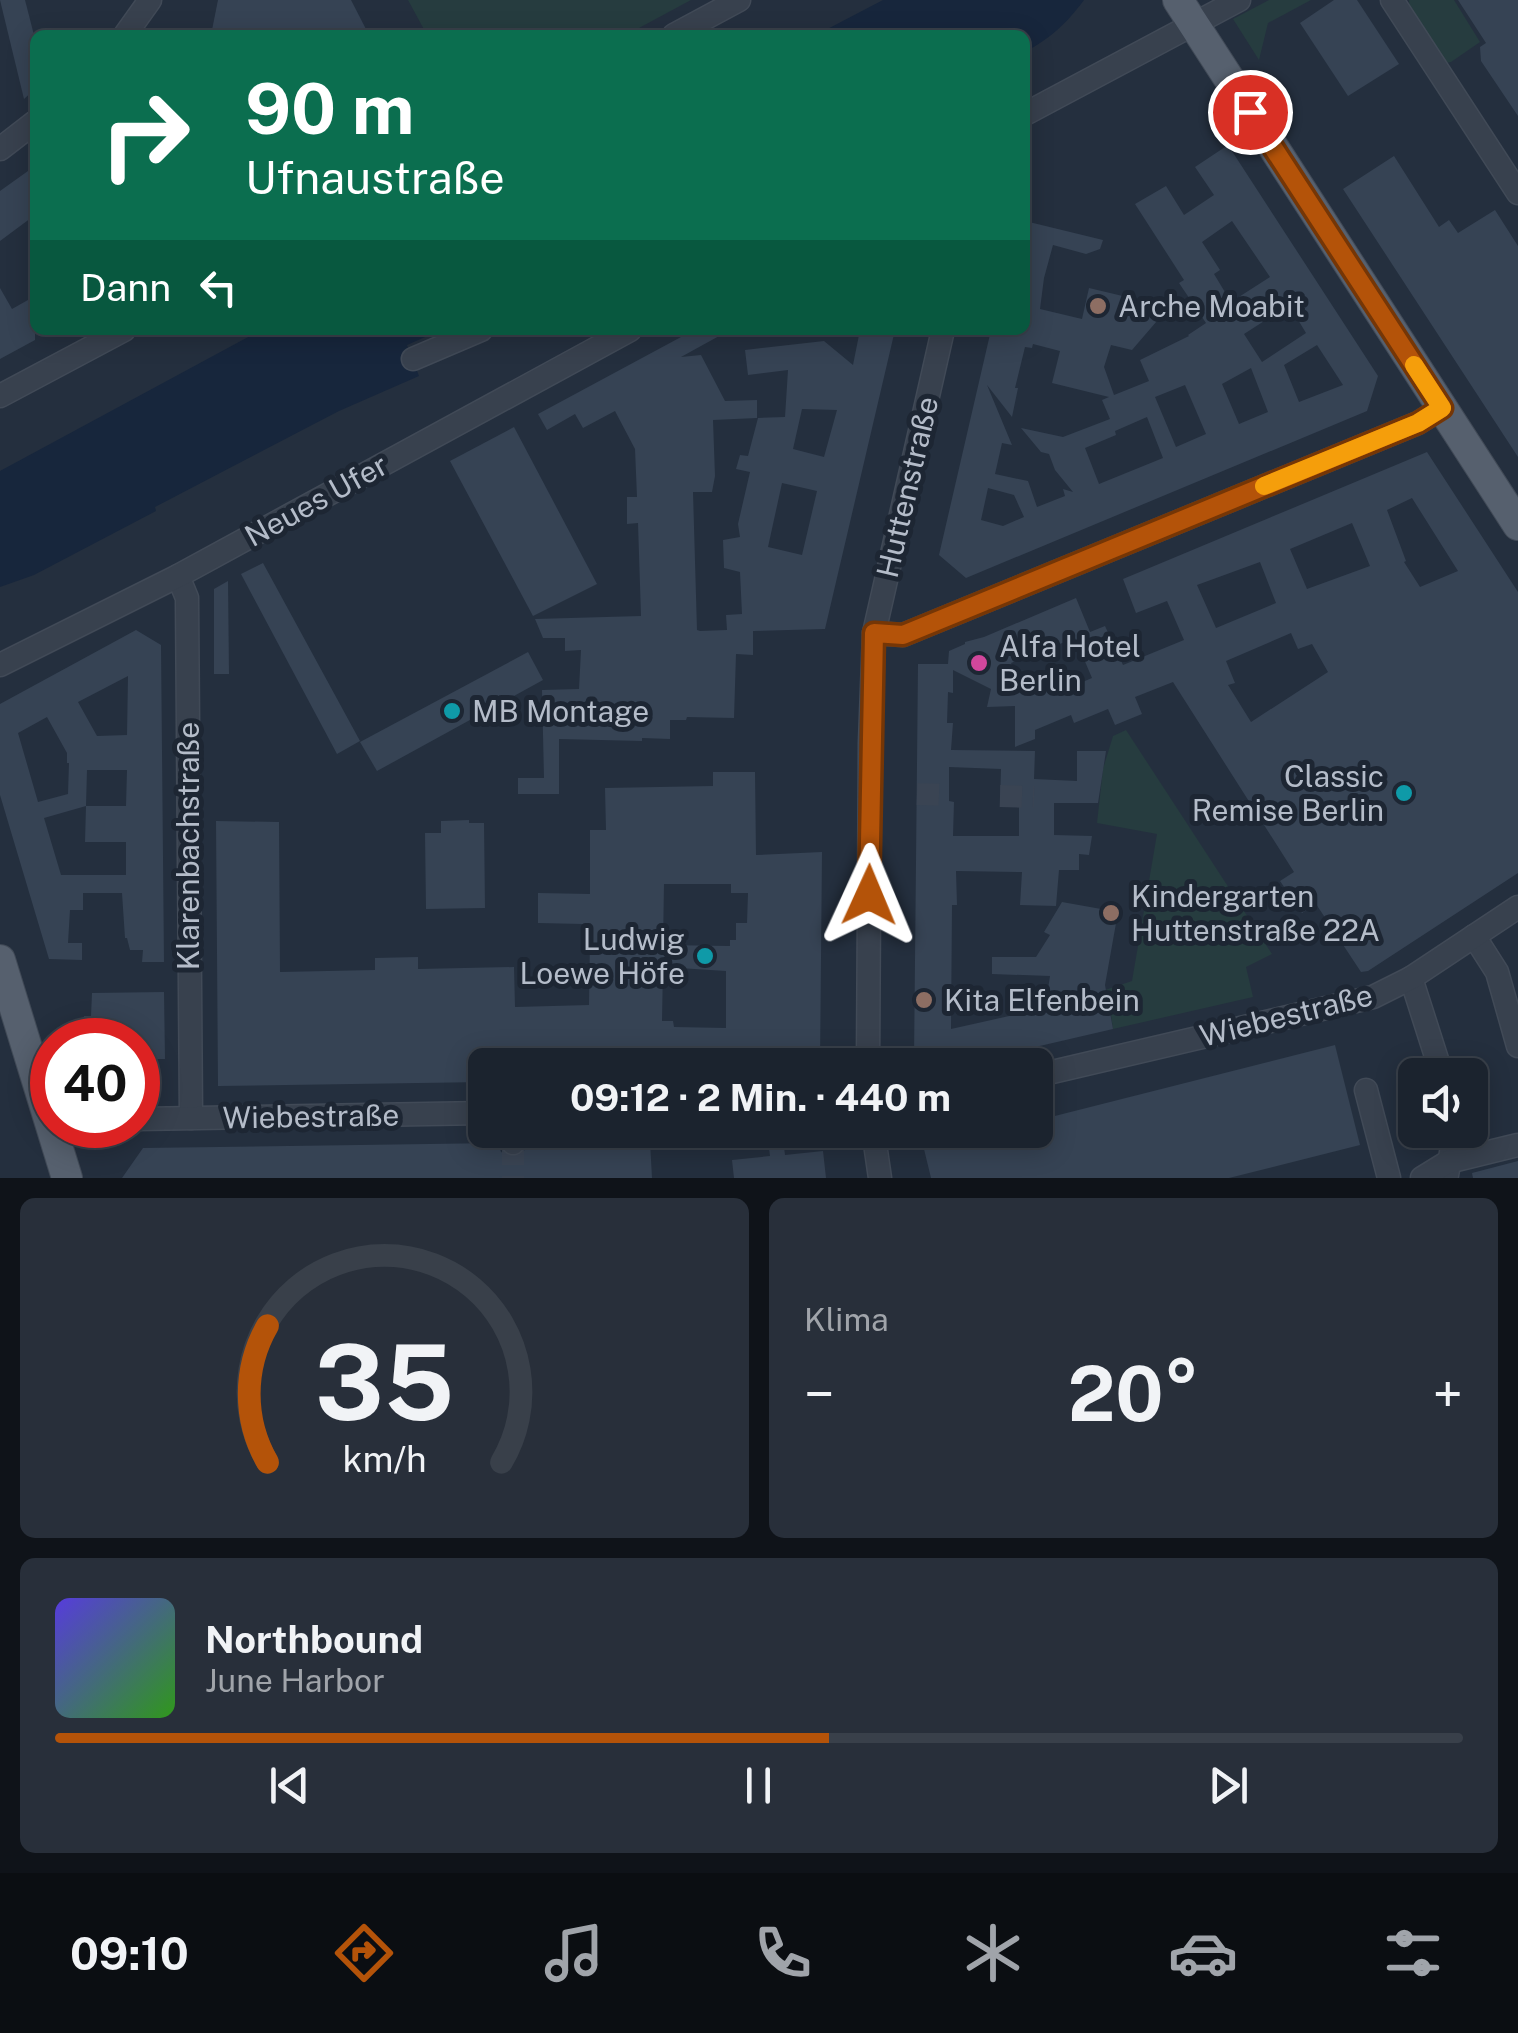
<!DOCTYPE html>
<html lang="de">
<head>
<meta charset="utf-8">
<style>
	:root { --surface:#1b232e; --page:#282f3a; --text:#f1f3f6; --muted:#a0a4aa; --line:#39404a; --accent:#b45309 }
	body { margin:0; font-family:"Public Sans",sans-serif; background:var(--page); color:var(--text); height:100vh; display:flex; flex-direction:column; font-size:38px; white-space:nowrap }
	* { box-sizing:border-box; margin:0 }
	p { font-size:32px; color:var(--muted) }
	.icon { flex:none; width:55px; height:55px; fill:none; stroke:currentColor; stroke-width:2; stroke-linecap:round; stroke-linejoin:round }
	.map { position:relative; height:1178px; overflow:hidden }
	.panel { display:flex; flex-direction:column; gap:20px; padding:20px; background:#0f1319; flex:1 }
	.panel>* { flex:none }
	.top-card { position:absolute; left:30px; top:30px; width:1000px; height:305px; border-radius:15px; box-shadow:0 5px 25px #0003,0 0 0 2px var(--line); background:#0b6e4f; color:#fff; overflow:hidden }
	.tools { position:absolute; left:1398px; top:1058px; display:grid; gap:20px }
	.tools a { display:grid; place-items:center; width:90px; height:90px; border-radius:15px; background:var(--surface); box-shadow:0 5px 25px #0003,0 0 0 2px var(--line); font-size:50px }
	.speed { position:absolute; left:30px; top:1018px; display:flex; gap:20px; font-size:50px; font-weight:700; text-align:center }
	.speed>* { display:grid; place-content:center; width:130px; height:130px; border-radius:50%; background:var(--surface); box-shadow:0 5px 25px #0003,0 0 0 2px var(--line); line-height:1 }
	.speed .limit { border:15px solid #d22; background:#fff; color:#111 }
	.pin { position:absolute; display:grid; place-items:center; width:85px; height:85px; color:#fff; margin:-42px; border:5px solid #fff; border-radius:50%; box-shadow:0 2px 10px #0007 }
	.me { position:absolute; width:110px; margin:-55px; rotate:1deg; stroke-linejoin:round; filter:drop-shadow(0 0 8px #0008) }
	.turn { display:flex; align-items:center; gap:35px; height:210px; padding:0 50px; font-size:45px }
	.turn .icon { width:130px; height:130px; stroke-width:2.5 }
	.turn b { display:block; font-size:70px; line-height:85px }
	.then { display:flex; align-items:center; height:95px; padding:0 50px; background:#0003; gap:20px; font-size:38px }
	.big { font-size:75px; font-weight:700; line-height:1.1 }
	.panel .tile { flex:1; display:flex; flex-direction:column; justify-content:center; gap:15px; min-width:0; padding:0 35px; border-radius:15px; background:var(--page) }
	.panel .dial { align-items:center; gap:0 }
	.dial svg { height:260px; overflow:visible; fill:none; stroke:var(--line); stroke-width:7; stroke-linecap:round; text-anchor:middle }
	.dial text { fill:var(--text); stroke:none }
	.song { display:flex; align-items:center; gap:30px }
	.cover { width:120px; height:120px; border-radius:15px; background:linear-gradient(135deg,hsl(250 70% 55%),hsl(110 70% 35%)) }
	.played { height:10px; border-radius:5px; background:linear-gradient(90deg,var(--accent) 55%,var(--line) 55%) }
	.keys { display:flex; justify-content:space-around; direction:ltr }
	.heat { display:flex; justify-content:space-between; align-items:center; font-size:55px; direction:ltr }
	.panel .tiles { flex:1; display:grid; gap:20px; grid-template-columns:1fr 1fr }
	.tile:last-child { grid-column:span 2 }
	.trip { position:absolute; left:468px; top:1048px; width:585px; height:100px; border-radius:15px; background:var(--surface); box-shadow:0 5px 25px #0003,0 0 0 2px var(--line); font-weight:700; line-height:100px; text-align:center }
	.dock { display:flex; height:160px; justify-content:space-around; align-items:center; background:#0b0e12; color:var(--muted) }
	.dock .icon { width:70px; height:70px }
	.dock .selected { color:var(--accent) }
	.dock b { font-size:45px; color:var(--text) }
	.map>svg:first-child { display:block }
	.green { fill:#263c3f }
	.water { fill:#17263c }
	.building { fill:#364354; fill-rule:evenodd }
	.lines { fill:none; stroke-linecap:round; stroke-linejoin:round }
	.minor-tunnel { stroke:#3a4453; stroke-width:22; stroke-dasharray:22 11; stroke-linecap:butt }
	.minor-casing { stroke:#414a57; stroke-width:25 }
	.major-casing { stroke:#414a57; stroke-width:32 }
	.minor { stroke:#38414e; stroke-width:22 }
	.major { stroke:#56606e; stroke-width:30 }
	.route-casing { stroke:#753606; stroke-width:25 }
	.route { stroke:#b45309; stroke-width:18 }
	.slow { stroke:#f59e0b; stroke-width:18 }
	.education-dot { fill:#8d6e63; stroke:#1d2633; stroke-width:4 }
	.hotel-dot { fill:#d1479c; stroke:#1d2633; stroke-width:4 }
	.culture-dot { fill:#0f9aa8; stroke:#1d2633; stroke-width:4 }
	.labels { text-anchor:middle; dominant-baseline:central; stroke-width:10; stroke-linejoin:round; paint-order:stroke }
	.poi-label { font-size:30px; fill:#b4bcc9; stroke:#1d2633; text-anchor:start }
	.street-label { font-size:30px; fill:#b4bcc9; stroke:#1d2633 }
</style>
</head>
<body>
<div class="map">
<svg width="1518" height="1178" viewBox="0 0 1518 1178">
	<rect width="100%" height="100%" fill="#242f3e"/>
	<g class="green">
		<polygon points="408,0 691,0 626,35 427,35"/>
		<polygon points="1269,0 1311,0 1268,23 1259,60 1233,19"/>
		<polygon points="1409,0 1454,0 1480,42 1451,62 1446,63 1410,16"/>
		<polygon points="1126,730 1272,954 1246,967 1253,997 1113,1029 1109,1001 1102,991 1132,981 1157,834 1097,823 1103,769 1113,736"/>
	</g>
	<g class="water">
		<path d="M883,0H1084C1066,24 1051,38 1025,52V35H816Z"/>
		<polygon points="261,330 441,330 407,345 419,376 339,411 155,507 156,511 34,575 0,587 0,471"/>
	</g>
	<g class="building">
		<polygon points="0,0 25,0 35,39 35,89 24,99"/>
		<polygon points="218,0 351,0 369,35 211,35"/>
		<polygon points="1334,0 1357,0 1399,64 1348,96 1300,23"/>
		<polygon points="1458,0 1518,0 1518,116 1481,61 1480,47 1486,43"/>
		<path d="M1228,145L1378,376L1367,411L966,578L939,555L991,330H1025V221L1103,240L1100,249L1086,254L1053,245L1044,278L1040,309L1082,319L1089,288L1169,307L1132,350L1111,345L1104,367L1114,395L1149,381L1140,360L1189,336L1188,335L1206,323L1179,283L1184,280L1135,204L1166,186L1184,215L1214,195L1195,167ZM1232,221L1270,277L1231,302L1214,274L1220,270L1202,242ZM1289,305L1306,333L1262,362L1244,334ZM1033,344L1060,351L1052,383L1109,397L1102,400L1110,419L1063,437L1021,428L1041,452L1049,454L1055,470L1073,492L1063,489L1065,496L1037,507L1028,481L995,474L1002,443L1012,445L987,385L1012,417L1018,388H1015L1025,347L1032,348ZM1317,345L1343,385L1299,402L1284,365ZM1251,368L1268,412L1239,424L1222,384ZM1185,385L1206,434L1176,447L1155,397ZM1147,417L1163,458L1099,484L1085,448L1116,435L1115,431ZM988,488L1014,495L1024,517L1003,526L981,520Z"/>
		<polygon points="1394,156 1439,227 1449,220 1458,233 1495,210 1518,246 1518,457 1343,189"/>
		<polygon points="35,166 35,215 0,241 0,191"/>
		<polygon points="0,288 12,309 35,296 35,340 0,359"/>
		<path d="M694,330H730L681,357L701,355L725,401L757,400V418L713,420L715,476L712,492H693L697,630L700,631L727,630L726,615L742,614L740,572L724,568L723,540L740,537L738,524L750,472L736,469L740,455L748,456L758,418L785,417L788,370L748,375L745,350L824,341L853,365L860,330H895L825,629L753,631V655L736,654L734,718L687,717L686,720H670V739L642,738V741L559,739V794H518V778H544L542,690L579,689L581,650L565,651V638H543L535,619L641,616L638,523L627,524V497H637L635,449L615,411L583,428L575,414L547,430L538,414ZM802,409L837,410L824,457L793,449ZM782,483L817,491L802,555L768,547Z"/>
		<polygon points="514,427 597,584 533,616 450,461"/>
		<path d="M1427,452L1518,592V873L1368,971L1361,972L1316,904L1302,913L1280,881L1294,872L1173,682L1135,697L1142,714L1115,725L1108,709L1074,723L1071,715L1035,730V739L1015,747V706L987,707L991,689L953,670V693L948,692L947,723H953L951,750L1035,751L1034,779L1077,781V751H1106L1098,803H1054V835L1092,836L1089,855L1079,854V870H1059L1056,906L1020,905L1022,872L956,871L957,905H952L951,1029L1045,1008L1050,976L992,974V957H1036L1050,935L1044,932L1062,902L1118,912L1105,985L1113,1029L997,1056V1059L981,1062L918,1065L914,1059L918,664H948L949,651L965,644V642L984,637L1076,598L1090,632L1105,626L1123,665L1184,640L1167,601L1136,613L1123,579ZM1412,498L1458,571L1420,587L1404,562L1406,561L1387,510ZM1352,523L1370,566L1307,589L1290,549ZM1260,562L1276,603L1216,628L1197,585ZM1291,633L1298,649L1312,644L1328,672L1251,722L1228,685L1235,683L1226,661ZM1075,638L1092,678L1061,691L1057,681L1024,694L1011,663ZM949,767L1001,769L1000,802H1019V836H953L954,802L949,801Z"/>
		<polygon points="263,563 360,741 337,754 241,574"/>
		<polygon points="228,581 229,674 214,674 214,589"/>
		<path d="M136,630L161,645L164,962H142L143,950H130L127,938H125L122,893H83V910H70L68,943H82V960L49,959L0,795V704ZM128,676L127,735L97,736L78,702ZM47,717L67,753V763H69L68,794L38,802L18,733ZM87,770H127L126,806H86ZM86,806L85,842H126V875H61L44,818Z"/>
		<polygon points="528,652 543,680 377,771 360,742"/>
		<path d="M713,772H755L756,855L822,852L820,1065H588L589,1046L516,1047V1065H485V1082L218,1086L216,821L279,822L280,972L375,970V958L418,957V969L514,967L515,1007L589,1005L590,936H583V924L538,923V893L590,894V830H606L605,788L713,786ZM664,884H731V893H748L747,923H736V940H730V946L663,945ZM663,967L726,971V1028L674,1027L673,1021H662Z"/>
		<polygon points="469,820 469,823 484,823 485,908 426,909 425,833 441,833 441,821"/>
		<polygon points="164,992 165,1059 138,1059 138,1040 92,1040 92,1031 84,1031 84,1016 91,1016 92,993"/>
		<polygon points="1335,1045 1360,1145 1229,1178 931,1178 924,1149 998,1130 1035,1130 1035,1121"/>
		<polygon points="650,1141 652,1178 122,1178 143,1148 498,1143 501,1152 513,1158 522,1155 528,1143"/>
		<polygon points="784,1147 785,1155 823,1151 826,1178 734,1178 732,1160 770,1156 769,1148"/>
		<polygon points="1518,1161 1518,1178 1473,1178 1472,1173"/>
	</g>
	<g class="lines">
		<g class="minor-tunnel">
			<polyline points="917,794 949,795"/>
			<polyline points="1000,796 1034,797"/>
			<polyline points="513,1143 513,1178"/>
		</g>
		<g class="minor-casing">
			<g id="minor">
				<polyline points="1392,0 1518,193"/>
				<polyline points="125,35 150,0"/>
				<polyline points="674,35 739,0"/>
				<polyline points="1025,114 1239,0"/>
				<polyline points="0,149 35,122"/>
				<polyline points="413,359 481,330"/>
				<polyline points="0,396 124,330"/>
				<polyline points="178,576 187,598 191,1118"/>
				<polyline points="874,633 903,635 1418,423 1442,408"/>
				<polyline points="0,665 178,576 630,330"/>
				<polyline points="1474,936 1497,972 1518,1046"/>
				<polyline points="1411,978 1442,1075"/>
				<polyline points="868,1065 870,743 874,633 943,330"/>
				<polyline points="1035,1076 1373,997 1411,978 1518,907"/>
				<polyline points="1366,1090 1389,1178"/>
				<polyline points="138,1119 485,1113"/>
				<polyline points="512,1130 513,1143"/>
				<polyline points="873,1130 880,1178"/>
				<polyline points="1447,1175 1455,1130"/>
				<polyline points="1422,1178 1448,1162 1518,1145"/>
			</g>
		</g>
		<g class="major-casing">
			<g id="major">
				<polyline points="1178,0 1518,525"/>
				<polyline points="0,960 67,1178"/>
			</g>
		</g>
		<use href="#minor" class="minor"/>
		<use href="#major" class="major"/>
	</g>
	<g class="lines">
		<g class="route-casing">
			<polyline id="route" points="869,895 874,633 903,635 1418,423 1442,408 1250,112"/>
		</g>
		<use href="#route" class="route"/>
		<polyline class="slow" points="1264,486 1418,423 1442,408 1414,365"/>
	</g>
	<g class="education-dot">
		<circle cx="1098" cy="306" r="10"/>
		<circle cx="1111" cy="913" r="10"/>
		<circle cx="924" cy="1000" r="10"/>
	</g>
	<circle class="hotel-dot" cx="979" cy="663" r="10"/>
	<g class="culture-dot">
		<circle cx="452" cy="711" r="10"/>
		<circle cx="1404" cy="793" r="10"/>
		<circle cx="705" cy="956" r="10"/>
	</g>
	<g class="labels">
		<g class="poi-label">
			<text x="1118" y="306">Arche Moabit</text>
			<text x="999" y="646">Alfa Hotel<tspan x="999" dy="34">Berlin</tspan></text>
			<text x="472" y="711">MB Montage</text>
			<text x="1384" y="776" text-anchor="end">Classic<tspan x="1384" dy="34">Remise Berlin</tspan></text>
			<text x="1131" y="896">Kindergarten<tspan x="1131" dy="34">Huttenstraße 22A</tspan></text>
			<text x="685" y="939" text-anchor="end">Ludwig<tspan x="685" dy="34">Loewe Höfe</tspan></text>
			<text x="944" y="1000">Kita Elfenbein</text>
		</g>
		<g class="street-label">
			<text transform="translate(907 487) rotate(-77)">Huttenstraße</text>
			<text transform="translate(316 500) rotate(-29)">Neues Ufer</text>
			<text transform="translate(188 846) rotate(-90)">Klarenbachstraße</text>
			<text transform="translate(1286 1015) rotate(-14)">Wiebestraße</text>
			<text transform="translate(311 1116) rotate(-1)">Wiebestraße</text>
		</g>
	</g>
</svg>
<div class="tools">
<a><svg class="icon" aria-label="sound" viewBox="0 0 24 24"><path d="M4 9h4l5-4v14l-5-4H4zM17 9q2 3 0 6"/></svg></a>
</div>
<div class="speed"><div class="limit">40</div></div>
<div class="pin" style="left:1250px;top:112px;background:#d93025"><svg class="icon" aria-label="arrive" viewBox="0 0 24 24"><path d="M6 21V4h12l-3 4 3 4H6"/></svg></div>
<svg class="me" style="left:869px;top:895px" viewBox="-20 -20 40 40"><path d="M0-17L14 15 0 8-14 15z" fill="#b45309" stroke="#fff" stroke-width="4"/></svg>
<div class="trip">09:12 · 2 Min. · 440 m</div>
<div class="top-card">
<div class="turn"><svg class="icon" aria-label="right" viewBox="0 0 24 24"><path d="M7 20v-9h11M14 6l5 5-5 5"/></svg><div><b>90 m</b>Ufnaustraße</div></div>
<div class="then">Dann<svg class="icon" aria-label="left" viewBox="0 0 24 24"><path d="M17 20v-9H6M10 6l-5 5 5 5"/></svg></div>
</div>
</div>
<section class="panel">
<div class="tiles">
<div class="tile dial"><svg viewBox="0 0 100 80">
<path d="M14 69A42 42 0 1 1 86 69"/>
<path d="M14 69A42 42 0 0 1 14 27" stroke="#b45309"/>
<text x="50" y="56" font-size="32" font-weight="700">35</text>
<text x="50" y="72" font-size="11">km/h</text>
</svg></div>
<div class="tile"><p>Klima</p>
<div class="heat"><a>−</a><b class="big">20°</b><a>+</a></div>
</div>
<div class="tile">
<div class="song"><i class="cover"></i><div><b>Northbound</b><p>June Harbor</p></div></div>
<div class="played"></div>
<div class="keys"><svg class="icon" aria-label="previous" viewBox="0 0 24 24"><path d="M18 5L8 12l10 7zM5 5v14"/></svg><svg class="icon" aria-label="pause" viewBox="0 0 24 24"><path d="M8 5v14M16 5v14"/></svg><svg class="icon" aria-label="next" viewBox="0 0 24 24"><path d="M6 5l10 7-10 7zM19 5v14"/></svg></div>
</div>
</div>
</section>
<nav class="dock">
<b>09:10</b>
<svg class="icon selected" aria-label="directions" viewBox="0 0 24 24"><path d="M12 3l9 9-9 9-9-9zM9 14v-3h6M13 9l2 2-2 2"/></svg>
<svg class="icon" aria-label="music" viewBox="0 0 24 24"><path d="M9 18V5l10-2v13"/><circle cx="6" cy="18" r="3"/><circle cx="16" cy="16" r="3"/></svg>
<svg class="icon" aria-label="phone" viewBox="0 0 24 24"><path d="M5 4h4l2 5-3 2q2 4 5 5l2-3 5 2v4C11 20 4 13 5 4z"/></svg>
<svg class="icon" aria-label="climate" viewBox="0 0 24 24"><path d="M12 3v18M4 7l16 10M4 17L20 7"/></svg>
<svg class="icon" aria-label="car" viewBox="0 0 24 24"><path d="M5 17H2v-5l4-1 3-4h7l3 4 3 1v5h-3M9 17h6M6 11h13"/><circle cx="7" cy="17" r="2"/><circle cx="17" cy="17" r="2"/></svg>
<svg class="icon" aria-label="filters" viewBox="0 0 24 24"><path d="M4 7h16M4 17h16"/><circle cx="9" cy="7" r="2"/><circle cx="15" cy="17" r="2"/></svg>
</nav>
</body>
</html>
